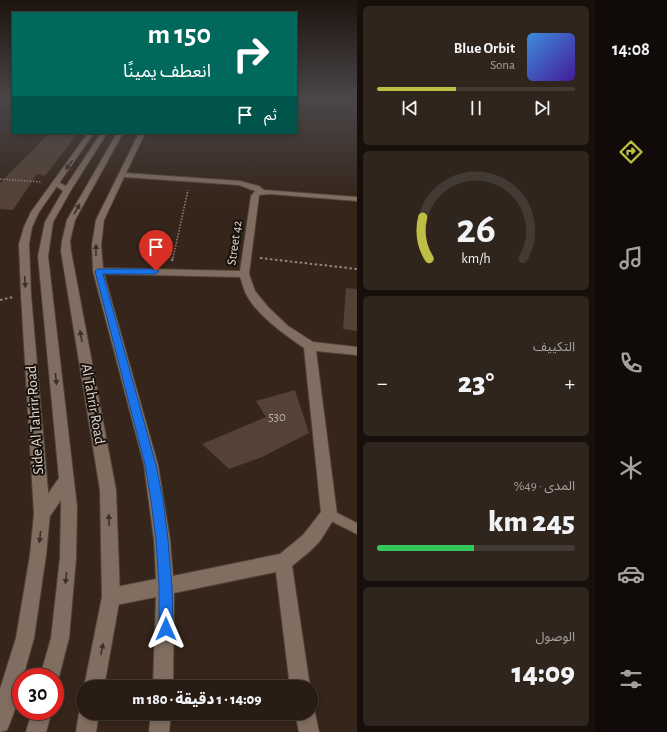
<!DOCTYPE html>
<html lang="ar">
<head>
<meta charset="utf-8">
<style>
	:root { --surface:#281c14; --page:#30251d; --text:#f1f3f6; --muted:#a5a1a0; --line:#443a34; --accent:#bcbf43 }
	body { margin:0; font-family:"Alegreya Sans","Noto Sans Arabic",sans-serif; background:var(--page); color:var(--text); direction:rtl; height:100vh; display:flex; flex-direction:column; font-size:15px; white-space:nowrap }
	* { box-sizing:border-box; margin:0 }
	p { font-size:13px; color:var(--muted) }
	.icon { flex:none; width:22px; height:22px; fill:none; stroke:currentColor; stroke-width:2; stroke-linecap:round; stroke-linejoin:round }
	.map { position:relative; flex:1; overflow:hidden; direction:ltr }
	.sheet { display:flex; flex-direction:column; gap:6px; padding:6px; background:#160f0b; width:238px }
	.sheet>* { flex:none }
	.banner { position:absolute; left:12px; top:12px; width:285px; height:122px; border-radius:0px; box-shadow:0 2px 6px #0003,0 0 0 1px var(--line); direction:rtl; background:#00695c; color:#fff; overflow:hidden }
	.speed { position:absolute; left:12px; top:668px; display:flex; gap:8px; font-size:20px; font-weight:700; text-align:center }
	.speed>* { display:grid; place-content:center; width:52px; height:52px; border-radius:50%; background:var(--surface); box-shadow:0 2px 6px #0003,0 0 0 1px var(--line); line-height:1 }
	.speed .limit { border:6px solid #d22; background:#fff; color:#111 }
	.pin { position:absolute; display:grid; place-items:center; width:34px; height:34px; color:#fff; margin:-41px -17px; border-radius:50% 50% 50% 0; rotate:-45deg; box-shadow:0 0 4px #0007 }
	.pin .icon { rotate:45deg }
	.me { position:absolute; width:44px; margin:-22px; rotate:0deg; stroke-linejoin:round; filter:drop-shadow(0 0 3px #0008) }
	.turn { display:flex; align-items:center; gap:14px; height:84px; padding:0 20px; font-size:18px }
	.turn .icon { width:52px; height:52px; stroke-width:2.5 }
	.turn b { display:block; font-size:28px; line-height:34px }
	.then { display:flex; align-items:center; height:38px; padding:0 20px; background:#0003; gap:8px; font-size:15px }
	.big { font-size:30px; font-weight:800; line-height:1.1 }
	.sheet .widget { flex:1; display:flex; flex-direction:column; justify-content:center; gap:6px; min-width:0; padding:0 14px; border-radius:6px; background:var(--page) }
	.sheet .dial { align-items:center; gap:0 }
	.dial svg { height:104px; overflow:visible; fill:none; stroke:var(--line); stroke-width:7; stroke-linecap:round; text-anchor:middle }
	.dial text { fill:var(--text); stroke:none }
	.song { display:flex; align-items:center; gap:12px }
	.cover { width:48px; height:48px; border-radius:6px; background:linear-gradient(135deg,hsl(210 70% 55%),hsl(260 70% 35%)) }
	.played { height:4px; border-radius:2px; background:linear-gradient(90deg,var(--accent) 40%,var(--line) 40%) }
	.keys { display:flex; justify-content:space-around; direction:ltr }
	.heat { display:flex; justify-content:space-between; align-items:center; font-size:22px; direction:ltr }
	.charge { height:6px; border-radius:3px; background:linear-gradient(90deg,#34c759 49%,var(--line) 0) }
	.trip { position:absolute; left:76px; top:680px; width:242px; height:40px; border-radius:20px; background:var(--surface); box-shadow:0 2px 6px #0003,0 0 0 1px var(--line); font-weight:800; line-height:40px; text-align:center; direction:rtl }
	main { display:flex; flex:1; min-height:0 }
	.menu { display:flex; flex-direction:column; width:72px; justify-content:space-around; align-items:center; background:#100b08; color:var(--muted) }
	.menu .icon { width:28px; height:28px }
	.menu .current { color:var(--accent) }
	.menu b { font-size:18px; color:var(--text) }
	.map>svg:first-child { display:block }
	.building { fill:#544236 }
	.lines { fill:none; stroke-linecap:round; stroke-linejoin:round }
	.service-casing { stroke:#504339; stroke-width:2 }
	.minor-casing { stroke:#504339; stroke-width:2 }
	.tertiary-casing { stroke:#504339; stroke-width:2 }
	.path-far1 { stroke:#93857c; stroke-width:1.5; stroke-dasharray:1.5 1.5; stroke-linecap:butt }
	.path { stroke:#93857c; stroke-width:2; stroke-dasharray:2.5 2.5; stroke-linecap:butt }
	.service { fill:#816e60; fill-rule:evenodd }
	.minor { fill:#816e60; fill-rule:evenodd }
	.tertiary { fill:#816e60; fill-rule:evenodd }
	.oneway { fill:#3c3129 }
	.route { fill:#1a73e8; stroke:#114b97 }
	.labels { text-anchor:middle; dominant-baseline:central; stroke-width:4; stroke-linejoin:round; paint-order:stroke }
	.far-street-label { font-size:13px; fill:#e3d8d0; stroke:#17100b }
	.number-label { font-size:13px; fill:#bfb2aa }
	.street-label { font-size:15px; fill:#e3d8d0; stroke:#17100b }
</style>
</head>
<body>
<main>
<nav class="menu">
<b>14:08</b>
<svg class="icon current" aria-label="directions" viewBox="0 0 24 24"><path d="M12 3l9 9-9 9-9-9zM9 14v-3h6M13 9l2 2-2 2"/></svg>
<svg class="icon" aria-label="music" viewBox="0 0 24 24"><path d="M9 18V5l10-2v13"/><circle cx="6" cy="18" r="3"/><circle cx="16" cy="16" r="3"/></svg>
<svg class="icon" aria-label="phone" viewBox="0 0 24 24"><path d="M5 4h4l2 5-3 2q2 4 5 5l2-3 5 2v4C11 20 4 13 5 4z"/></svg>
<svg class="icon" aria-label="climate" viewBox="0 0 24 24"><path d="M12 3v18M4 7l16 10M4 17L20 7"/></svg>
<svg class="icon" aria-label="car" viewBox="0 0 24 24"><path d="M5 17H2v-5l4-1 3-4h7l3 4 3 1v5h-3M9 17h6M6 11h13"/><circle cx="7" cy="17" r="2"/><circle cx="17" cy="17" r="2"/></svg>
<svg class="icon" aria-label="filters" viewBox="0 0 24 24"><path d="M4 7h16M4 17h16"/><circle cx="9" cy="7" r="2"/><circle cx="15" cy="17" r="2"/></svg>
</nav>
<section class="sheet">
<div class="widget">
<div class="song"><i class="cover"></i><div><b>Blue Orbit</b><p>Sona</p></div></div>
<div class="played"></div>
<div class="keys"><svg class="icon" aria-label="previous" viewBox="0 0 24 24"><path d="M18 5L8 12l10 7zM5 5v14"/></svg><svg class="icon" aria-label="pause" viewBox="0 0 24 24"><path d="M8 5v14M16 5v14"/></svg><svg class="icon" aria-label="next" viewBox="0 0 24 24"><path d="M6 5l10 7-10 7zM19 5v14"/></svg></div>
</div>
<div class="widget dial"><svg viewBox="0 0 100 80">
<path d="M14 69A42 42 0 1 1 86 69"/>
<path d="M14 69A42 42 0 0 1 9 37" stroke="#bcbf43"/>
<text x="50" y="56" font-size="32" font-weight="700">26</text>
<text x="50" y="72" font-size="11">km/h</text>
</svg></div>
<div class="widget"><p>التكييف</p>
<div class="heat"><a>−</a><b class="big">23°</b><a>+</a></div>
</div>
<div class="widget"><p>المدى · 49%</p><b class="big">245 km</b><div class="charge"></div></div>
<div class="widget"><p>الوصول</p><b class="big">14:09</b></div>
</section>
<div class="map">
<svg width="357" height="732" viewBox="0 0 357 732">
	<rect width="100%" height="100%" fill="#35251a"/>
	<g class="building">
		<polygon points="49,133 78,133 45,176 37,174 13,210 0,209 0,183"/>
		<polygon points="346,288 357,289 357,331 343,329"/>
		<polygon points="295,390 309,433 262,457 229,469 202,444 266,417 256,401"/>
	</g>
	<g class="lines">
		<g class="service-casing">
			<polygon id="service" points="329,509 357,523 357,534 325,518 324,514 325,510"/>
		</g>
		<g class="minor-casing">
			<g id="minor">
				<path d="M88,133H94L39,212L32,227L29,244L31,295L50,514L46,555L34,638L23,677H21C21,694 14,714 7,730L0,732V689L16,638L30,555L34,514L21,295L19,244L24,227L31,212Z"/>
				<path d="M139,133H145L126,173L240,181L259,186L264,190L357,197V201L270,194L259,195L249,274L255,291L268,307L288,326L313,342L357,347V355L316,351L337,514L320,541L309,552L292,566L310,687H290L276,572L174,593L173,687H153L156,597L111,606L105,603L102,597L105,591L111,588L156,579L154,540L144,465L93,271L92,245L96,220ZM124,177L239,185L255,191L251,196L240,271L103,268L101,245L104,220ZM104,274L240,277C242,282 243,287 245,292C256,315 284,334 304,348L321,512L303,535L280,554L173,576L170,540L158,465Z"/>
				<polygon points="311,705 315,713 319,732 299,732 295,713 311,713"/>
				<polygon points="151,713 171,713 169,732 149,732"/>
			</g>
		</g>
		<g class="tertiary-casing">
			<g id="tertiary">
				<polygon points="101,133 107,133 71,190 53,222 48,256 77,507 76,558 69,638 57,684 55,685 55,677 40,677 51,638 60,558 61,507 61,500 48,519 42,522 36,519 34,514 59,478 38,256 45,222 63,191 52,183 56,181 66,186"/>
				<polygon points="117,133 123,133 75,220 70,241 71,251 116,490 120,597 104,687 84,687 102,597 100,490 61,251 62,241 67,220"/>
				<polygon points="83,705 83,713 99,713 96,732 76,732 79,713"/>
				<polygon points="32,711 52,711 46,732 26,732"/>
			</g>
		</g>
		<g class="path-far1">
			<polyline points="0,179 42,182"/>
			<polyline points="173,258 188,190"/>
			<polyline points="260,258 262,258"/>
		</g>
		<g class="path">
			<polyline points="260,258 357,269"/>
			<polyline points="172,261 173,257"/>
			<polyline points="0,300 13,297"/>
		</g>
		<use href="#service" class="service"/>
		<use href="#minor" class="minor"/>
		<use href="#tertiary" class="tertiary"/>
	</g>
	<defs><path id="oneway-solid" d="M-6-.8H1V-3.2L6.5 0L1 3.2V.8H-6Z"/></defs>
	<g class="oneway">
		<use href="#oneway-solid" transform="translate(69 165) rotate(125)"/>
		<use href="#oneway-solid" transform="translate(77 209) rotate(-61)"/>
		<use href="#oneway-solid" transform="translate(96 250) rotate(-90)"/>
		<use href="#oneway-solid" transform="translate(25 282) rotate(87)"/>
		<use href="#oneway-solid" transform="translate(81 336) rotate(-100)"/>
		<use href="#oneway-solid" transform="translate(56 379) rotate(84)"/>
		<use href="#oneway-solid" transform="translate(109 520) rotate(-92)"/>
		<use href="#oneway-solid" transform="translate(40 537) rotate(96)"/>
		<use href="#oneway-solid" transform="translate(66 578) rotate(96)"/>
		<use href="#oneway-solid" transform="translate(102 649) rotate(-79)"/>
	</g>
	<linearGradient id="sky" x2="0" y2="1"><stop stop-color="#1d140e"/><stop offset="0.49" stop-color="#4b4649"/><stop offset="1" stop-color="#4b4649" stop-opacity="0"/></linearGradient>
	<rect width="357" height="201" fill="url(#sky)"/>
	<polygon class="route" points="98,269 156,269 159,271 156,274 103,274 156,465 163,500 168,540 172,586 173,629 171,634 166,636 161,634 159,629 159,586 156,540 151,500 145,465 95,271"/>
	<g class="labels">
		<g class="far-street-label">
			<text transform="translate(235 243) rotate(-82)">Street 42</text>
		</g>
		<g class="number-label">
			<text x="277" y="417">530</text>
		</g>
		<g class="street-label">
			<text transform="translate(93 404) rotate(80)">Al Tahrir Road</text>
			<text transform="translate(35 420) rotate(-94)">Side Al Tahrir Road</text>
		</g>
	</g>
</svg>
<div class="speed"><div class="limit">30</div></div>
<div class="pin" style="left:156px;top:271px;background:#d93025"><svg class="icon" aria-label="arrive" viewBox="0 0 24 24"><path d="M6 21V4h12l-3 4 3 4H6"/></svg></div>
<svg class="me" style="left:166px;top:629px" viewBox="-20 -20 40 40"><path d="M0-17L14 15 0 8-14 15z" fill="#1a73e8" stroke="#fff" stroke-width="4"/></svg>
<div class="trip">14:09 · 1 دقيقة · 180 m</div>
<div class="banner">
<div class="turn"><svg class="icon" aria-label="right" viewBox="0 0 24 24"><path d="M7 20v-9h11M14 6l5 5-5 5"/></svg><div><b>150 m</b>انعطف يمينًا</div></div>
<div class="then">ثم<svg class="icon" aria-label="arrive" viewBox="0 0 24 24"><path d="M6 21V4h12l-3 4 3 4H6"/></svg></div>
</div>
</div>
</main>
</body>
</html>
